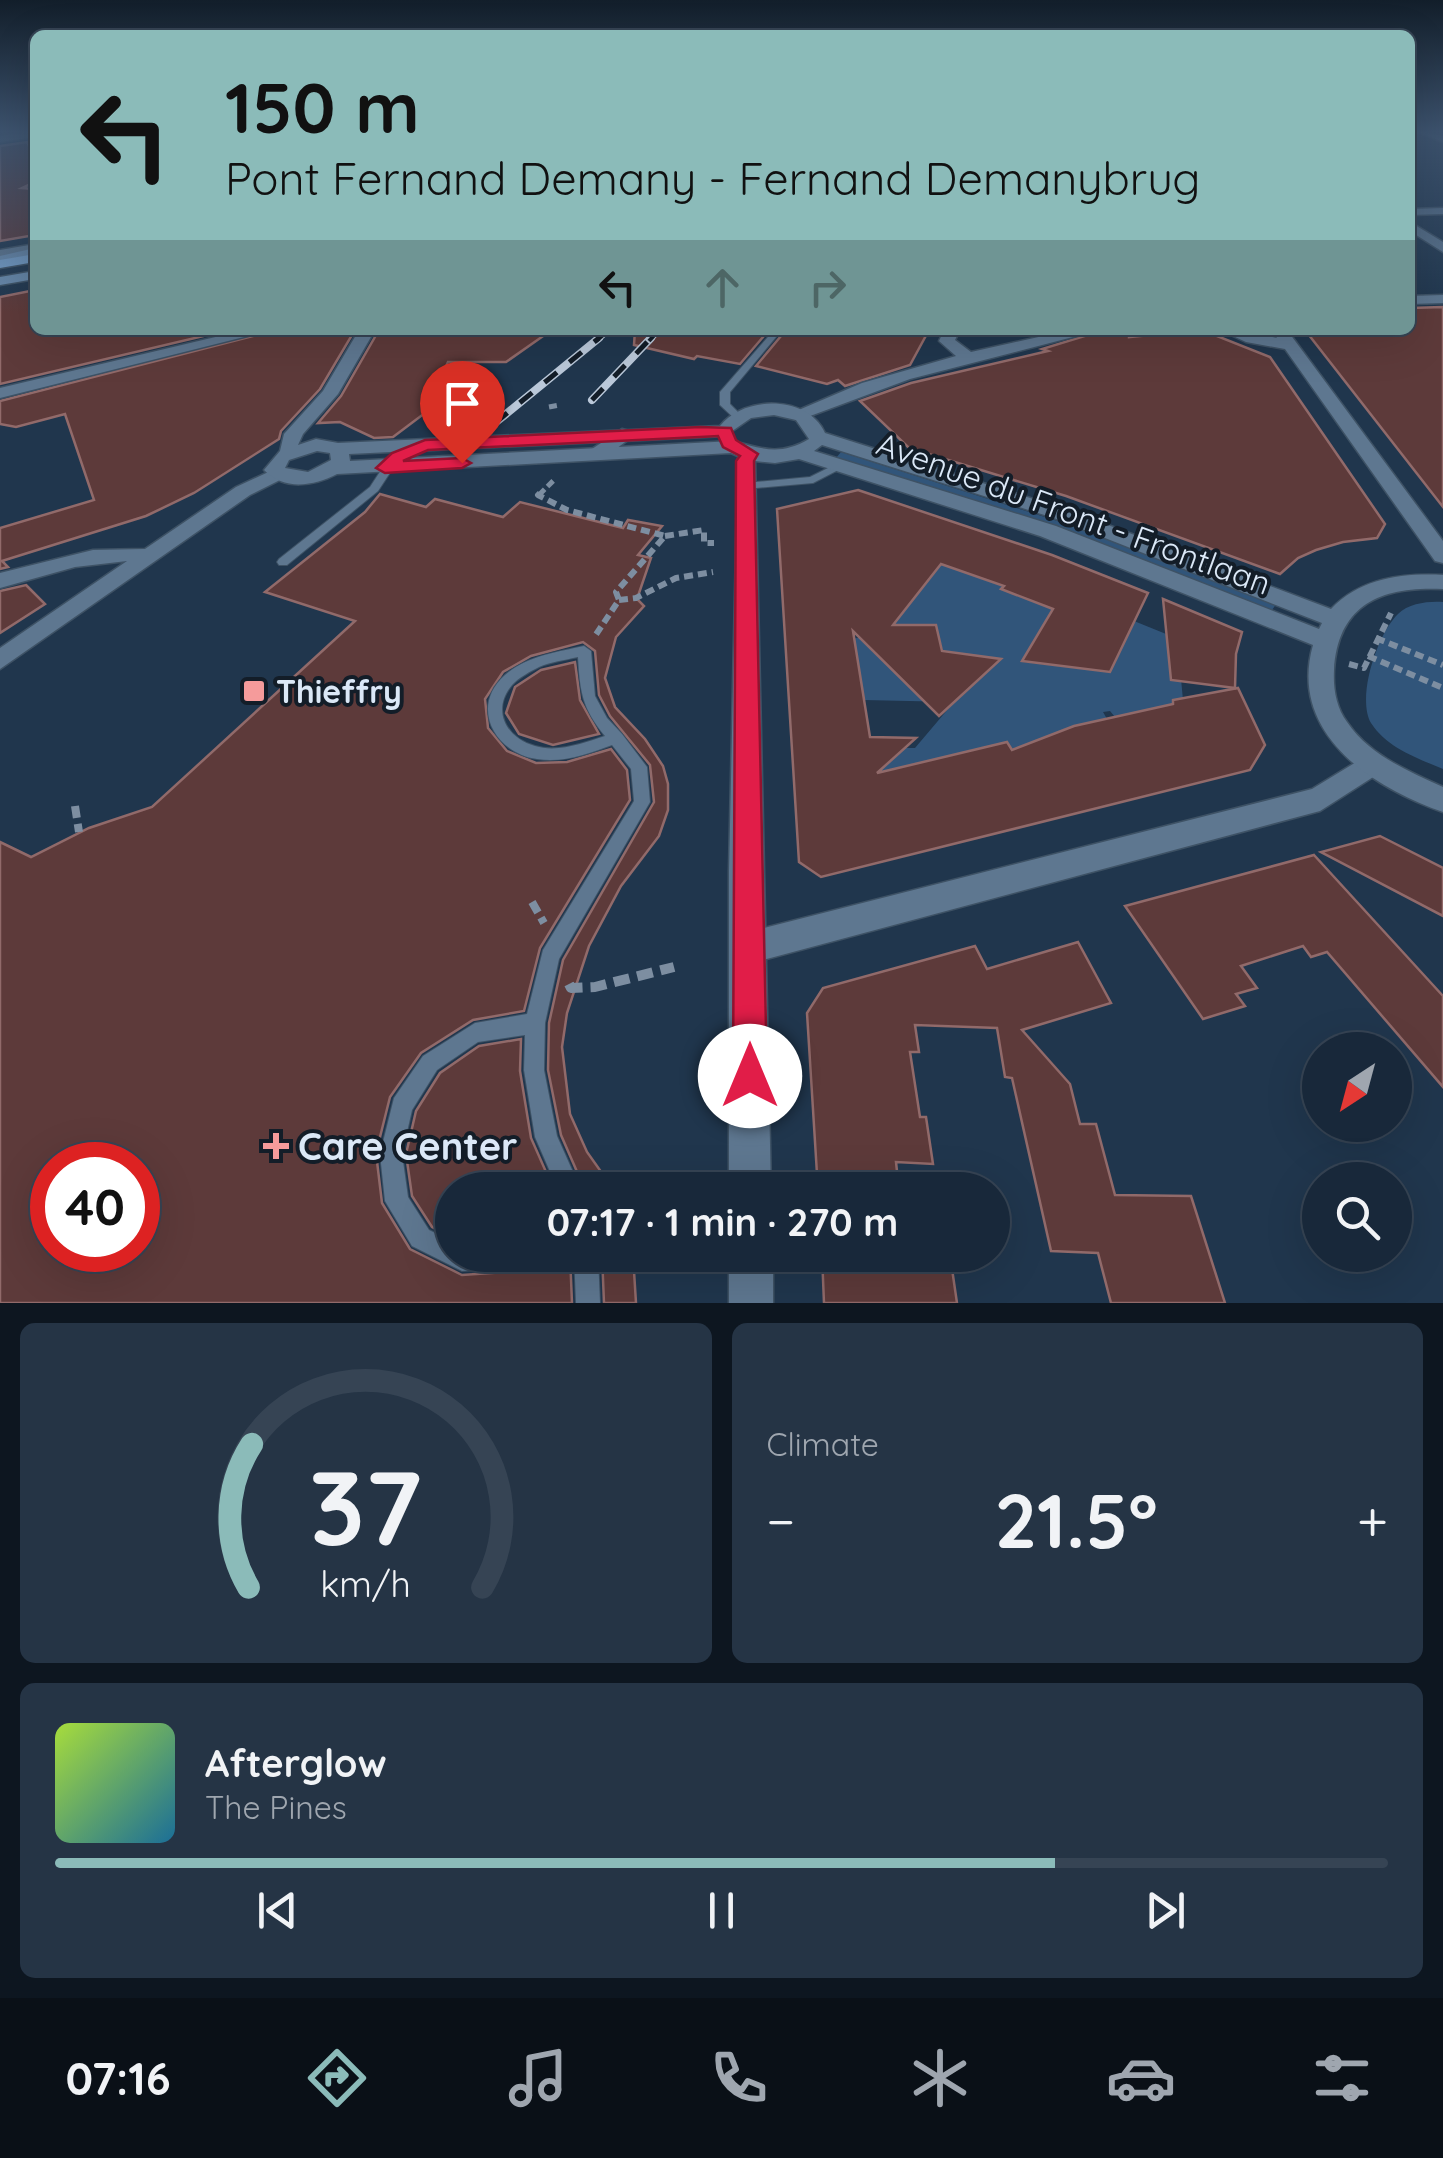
<!DOCTYPE html>
<html lang="en">
<head>
<meta charset="utf-8">
<style>
	:root { --surface:#18283a; --page:#253445; --text:#f1f3f6; --muted:#9fa6af; --line:#364454; --accent:#8bbbb9 }
	body { margin:0; font-family:Quicksand,sans-serif; background:var(--page); color:var(--text); height:100vh; display:flex; flex-direction:column; font-size:38px; white-space:nowrap }
	* { box-sizing:border-box; margin:0 }
	p { font-size:32px; color:var(--muted) }
	.icon { flex:none; width:55px; height:55px; fill:none; stroke:currentColor; stroke-width:2; stroke-linecap:round; stroke-linejoin:round }
	.map { position:relative; height:1303px; overflow:hidden }
	.panel { display:flex; flex-direction:column; gap:20px; padding:20px; background:#0d1620; flex:1 }
	.panel>* { flex:none }
	.guide { position:absolute; left:30px; top:30px; width:1385px; height:305px; border-radius:15px; box-shadow:0 10px 40px #0002,0 0 0 2px var(--line); background:#8bbbb9; color:#111; overflow:hidden }
	.needle { width:65px; rotate:216deg }
	.tools { position:absolute; left:1302px; top:1032px; display:grid; gap:20px }
	.tools a { display:grid; place-items:center; width:110px; height:110px; border-radius:50%; background:var(--surface); box-shadow:0 10px 40px #0002,0 0 0 2px var(--line); font-size:50px }
	.speed { position:absolute; left:30px; top:1142px; display:flex; gap:20px; font-size:50px; font-weight:700; text-align:center }
	.speed>* { display:grid; place-content:center; width:130px; height:130px; border-radius:50%; background:var(--surface); box-shadow:0 10px 40px #0002,0 0 0 2px var(--line); line-height:1 }
	.speed .limit { border:15px solid #d22; background:#fff; color:#111 }
	.pin { position:absolute; display:grid; place-items:center; width:85px; height:85px; color:#fff; margin:-102px -42px; border-radius:50% 50% 50% 0; rotate:-45deg; box-shadow:0 0 10px #0007 }
	.pin .icon { rotate:45deg }
	.me { position:absolute; width:110px; margin:-55px; rotate:0deg; stroke-linejoin:round; filter:drop-shadow(0 0 8px #0008) }
	.turn { display:flex; align-items:center; gap:35px; height:210px; padding:0 30px; font-size:45px }
	.turn .icon { width:130px; height:130px; stroke-width:2.5 }
	.turn b { display:block; font-size:70px; line-height:85px }
	.lanes { display:flex; align-items:center; height:95px; padding:0 30px; background:#0003; justify-content:center; gap:50px; direction:ltr }
	.lanes .off { opacity:.35 }
	.big { font-size:75px; font-weight:700; line-height:1.1 }
	.panel .tile { flex:1; display:flex; flex-direction:column; justify-content:center; gap:15px; min-width:0; padding:0 35px; border-radius:15px; background:var(--page) }
	.panel .dial { align-items:center; gap:0 }
	.dial svg { height:260px; overflow:visible; fill:none; stroke:var(--line); stroke-width:7; stroke-linecap:round; text-anchor:middle }
	.dial text { fill:var(--text); stroke:none }
	.song { display:flex; align-items:center; gap:30px }
	.cover { width:120px; height:120px; border-radius:15px; background:linear-gradient(135deg,hsl(80 70% 55%),hsl(200 70% 35%)) }
	.played { height:10px; border-radius:5px; background:linear-gradient(90deg,var(--accent) 75%,var(--line) 75%) }
	.keys { display:flex; justify-content:space-around; direction:ltr }
	.heat { display:flex; justify-content:space-between; align-items:center; font-size:55px; direction:ltr }
	.panel .tiles { flex:1; display:grid; gap:20px; grid-template-columns:1fr 1fr }
	.tile:last-child { grid-column:span 2 }
	.trip { position:absolute; left:435px; top:1172px; width:575px; height:100px; border-radius:50px; background:var(--surface); box-shadow:0 10px 40px #0002,0 0 0 2px var(--line); font-weight:700; line-height:100px; text-align:center }
	.dock { display:flex; height:160px; justify-content:space-around; align-items:center; background:#0a1017; color:var(--muted) }
	.dock .icon { width:70px; height:70px }
	.dock .current { color:var(--accent) }
	.dock b { font-size:45px; color:var(--text) }
	.map>svg:first-child { display:block }
	.green { fill:#31557a; fill-rule:evenodd }
	.building { fill:#5d3a3a; stroke:#916a6a; stroke-width:2.5; fill-rule:evenodd }
	.lines { fill:none; stroke-linecap:round; stroke-linejoin:round }
	.service-casing { stroke:#3e5265; stroke-width:2 }
	.minor-casing { stroke:#3e5265; stroke-width:3 }
	.tertiary-casing { stroke:#3e5265; stroke-width:3 }
	.secondary-casing { stroke:#3e5265; stroke-width:3 }
	.primary-casing { stroke:#3e5265; stroke-width:3 }
	.path-far3 { stroke:#7d8ea1; stroke-width:5; stroke-dasharray:8 4; stroke-linecap:butt }
	.path-far2 { stroke:#7d8ea1; stroke-width:6; stroke-dasharray:9 5; stroke-linecap:butt }
	.path-far1 { stroke:#7d8ea1; stroke-width:8; stroke-dasharray:12 6; stroke-linecap:butt }
	.path { stroke:#7d8ea1; stroke-width:10; stroke-dasharray:16 8; stroke-linecap:butt }
	.service { fill:#5e7790; fill-rule:evenodd }
	.minor { fill:#5e7790; fill-rule:evenodd }
	.tertiary { fill:#5e7790; fill-rule:evenodd }
	.secondary { fill:#6a8bad; fill-rule:evenodd }
	.primary { fill:#77a0ca; fill-rule:evenodd }
	.rail-far1-casing { stroke:#bac8d9; stroke-width:6 }
	.rail-casing { stroke:#bac8d9; stroke-width:8 }
	.rail-far1 { stroke:#131d28; stroke-width:4; stroke-dasharray:12; stroke-linecap:butt }
	.rail { stroke:#131d28; stroke-width:5; stroke-dasharray:16; stroke-linecap:butt }
	.route { fill:#e11d48; stroke:#92132f; stroke-width:2.5 }
	.poi-dot { fill:#f59b9b; stroke:#131d28; stroke-width:4 }
	.labels { text-anchor:middle; dominant-baseline:central; stroke-width:8; stroke-linejoin:round; paint-order:stroke }
	.street-label { font-size:32px; fill:#dbe8f7; stroke:#131d28 }
	.poi-label { font-size:32px; font-weight:bold; fill:#dbe8f7; stroke:#131d28; text-anchor:start }
	.near-poi-label { font-size:38px; font-weight:bold; fill:#dbe8f7; stroke:#131d28; text-anchor:start }
</style>
</head>
<body>
<div class="map">
<svg width="1443" height="1303" viewBox="0 0 1443 1303">
	<rect width="100%" height="100%" fill="#20364d"/>
	<g class="green">
		<polygon points="841,452 1095,533 1277,603 1272,610 1037,521 836,458"/>
		<path d="M955,562L1004,586L1002,588L1134,621L1171,636V677L1181,679L1185,721L1115,717L1110,711L1103,712L1107,719L1011,749L1006,742L880,776L867,748H915L954,702L864,700L843,639L858,638L852,597L941,564L951,567ZM888,625H936L943,651L982,656L989,667L937,675ZM1035,640L1103,649L1118,655L1110,672L1023,662Z"/>
		<path d="M1443,602V769C1417,758 1387,748 1371,723C1356,697 1378,633 1398,614C1409,603 1429,601 1443,602Z"/>
	</g>
	<g class="building">
		<polygon points="27,142 35,158 35,182 22,188 35,189 35,235 0,241 0,146"/>
		<polygon points="35,290 35,330 229,330 0,384 0,297"/>
		<polygon points="1443,307 1443,507 1305,330 1410,330 1410,308"/>
		<polygon points="276,330 355,330 320,389 281,431 279,439 194,493 146,516 2,561 8,567 0,569 0,528 94,500 65,414 16,427 0,424 0,401"/>
		<polygon points="379,330 474,330 473,333 546,334 506,362 448,362 425,413 393,437 374,438 340,422 318,423 341,396"/>
		<polygon points="635,330 769,330 740,364 697,356 694,359 634,345"/>
		<polygon points="786,330 929,330 910,365 845,386 838,380 827,384 756,366"/>
		<polygon points="1104,330 1129,330 1129,337 1202,330 1270,357 1385,524 1377,538 1343,542 1316,550 1298,558 1280,574 1066,496 909,448 860,401 911,383 1048,351 1042,349"/>
		<polygon points="858,490 1052,555 1148,593 1110,672 1022,661 1053,609 1001,589 1004,586 941,564 893,625 936,625 942,651 1001,659 939,716 853,631 870,737 916,738 877,773 1007,742 1012,750 1074,726 1173,704 1173,700 1238,688 1265,745 1250,770 821,877 799,862 777,509"/>
		<path d="M380,494L426,507L435,499L503,517L520,502L623,528L628,520L662,526L638,555L651,558L637,599L644,606L616,637L605,678L615,707L645,739L663,766L668,784V810L659,836L621,886L589,946L567,1013L562,1047L570,1114L587,1152L614,1190H585L561,1135L548,1070L549,1023L563,960L654,802L650,765L610,716L599,695L595,651L583,642L531,656L503,672L485,699L488,728L507,751L536,763L567,762L611,749L627,770L630,800L540,948L524,1011L473,1020L421,1053L390,1097L376,1153L382,1203L410,1249L462,1275L523,1271L534,1265L539,1255H570L572,1303H0V842L31,857L89,828L152,807L355,621L265,592L365,512ZM52,1165H138V1250H52Z"/>
		<polygon points="26,585 45,604 0,633 0,591"/>
		<polygon points="1163,599 1242,632 1236,654 1235,688 1171,680"/>
		<polygon points="575,662 580,700 599,734 553,745 519,734 506,713 515,687 541,670"/>
		<polygon points="1380,836 1443,868 1443,916 1321,852"/>
		<polygon points="1314,855 1443,996 1443,1087 1327,952 1311,957 1303,946 1241,966 1257,988 1236,994 1245,1006 1203,1019 1125,906"/>
		<polygon points="1078,942 1111,1003 1022,1030 1070,1084 1080,1124 1096,1124 1115,1195 1191,1196 1225,1303 1111,1303 1098,1253 1051,1251 1012,1078 1005,1077 997,1028 915,1025 919,1052 910,1052 920,1117 926,1117 933,1164 896,1162 899,1190 818,1190 807,1013 823,988 975,946 987,969"/>
		<polygon points="521,1039 520,1071 531,1138 554,1190 452,1190 452,1237 432,1227 412,1196 406,1154 416,1111 440,1073 479,1046"/>
		<polygon points="602,1255 633,1255 636,1303 604,1303"/>
		<polygon points="822,1255 950,1255 957,1303 824,1303"/>
	</g>
	<g class="lines">
		<g class="service-casing">
			<g id="service">
				<polygon points="774,330 782,330 730,392 730,404 743,417 735,419 720,405 720,392"/>
				<polygon points="424,443 428,444 428,448 397,462 378,491 287,565 279,565 277,562 279,559 370,487 389,458"/>
				<polygon points="840,462 845,465 844,467 813,483 745,489 740,486 745,483 810,477"/>
				<path d="M584,646L591,651L595,696L607,718L622,734L647,767L650,802L559,959L545,1023L544,1070L557,1136L581,1190H558L535,1137L524,1070L525,1035L478,1042L437,1070L412,1110L402,1154L408,1197L429,1230L452,1241V1255H535L531,1263L523,1267L462,1271L412,1246L385,1201L380,1154L394,1098L423,1056L475,1023L527,1014L543,950L634,801L631,769L612,745C588,754 564,763 537,759C495,753 469,707 505,675C527,656 557,652 584,646ZM578,657C580,692 582,708 605,736C583,743 558,753 535,746C506,738 491,710 512,685C518,678 531,671 539,667C550,662 565,660 578,657Z"/>
				<polygon points="574,1255 598,1255 600,1303 576,1303"/>
			</g>
		</g>
		<g class="minor-casing">
			<g id="minor">
				<polygon points="1417,130 1443,136 1443,142 1418,132"/>
				<polygon points="35,131 35,137 0,142 0,136"/>
				<polygon points="1443,208 1443,214 1410,215 1410,209"/>
				<polygon points="1410,222 1443,242 1443,252 1410,231"/>
				<polygon points="35,244 35,252 0,258 0,250"/>
				<polygon points="1443,295 1443,303 1410,304 1410,296"/>
				<polygon points="245,330 272,330 0,398 0,388"/>
				<polygon points="944,330 960,330 955,340 971,352 1070,330 1100,330 910,379 802,419 796,420 787,415 862,383 956,356 939,341"/>
				<polygon points="1220,330 1242,330 1277,338 1271,330 1287,330 1443,541 1443,563 1435,561 1285,349 1246,342"/>
				<polygon points="622,429 629,431 629,439 603,459 589,459 589,451"/>
				<polygon points="277,468 284,470 284,478 250,495 0,669 0,648 127,561 75,567 0,588 0,573 93,550 145,549 236,487"/>
				<polygon points="1371,753 1381,756 1385,764 1381,772 1320,811 748,964 736,959 731,948 736,937 748,932 1312,789"/>
			</g>
		</g>
		<g class="tertiary-casing">
			<g id="tertiary">
				<path d="M359,330H375L338,394L303,434L298,445L316,439L338,443L720,426C744,395 808,395 825,433L1068,510L1331,609C1361,578 1402,573 1443,575V589C1383,586 1338,603 1334,670C1333,688 1336,707 1347,722C1369,755 1408,771 1443,787V812C1371,787 1288,733 1313,645L1040,536L799,459L775,463L755,461L771,1190H729V871L738,456L731,453L337,474C314,486 284,491 264,470L280,451L284,434L323,391ZM774,415L796,420L809,439C780,456 763,449 733,441L350,461L349,454L725,436L751,418ZM822,445L1054,518L1322,623L1319,629L1056,526L814,451ZM317,451L330,453L331,460L308,472L285,468L289,460Z"/>
				<rect x="729" y="1255" width="44" height="48"/>
			</g>
		</g>
		<g class="secondary-casing">
			<g id="secondary">
				<polygon points="35,248 35,256 0,264 0,256"/>
				<polygon points="35,271 35,279 0,285 0,277"/>
			</g>
		</g>
		<g class="primary-casing">
			<polygon id="primary" points="35,254 35,262 0,268 0,260"/>
		</g>
		<g class="path-far3">
			<polyline points="549,407 559,405"/>
			<polyline points="539,495 554,480"/>
		</g>
		<g class="path-far2">
			<polyline points="540,493 538,495 567,510 665,536 616,592 619,600 595,636"/>
			<polyline points="665,536 704,530 704,543 714,543"/>
			<polyline points="619,600 636,598 676,578 713,572"/>
			<polyline points="1376,638 1443,665"/>
			<polyline points="1368,656 1443,688"/>
			<polyline points="1349,664 1364,668 1391,613"/>
		</g>
		<g class="path-far1">
			<polyline points="75,806 79,832"/>
			<polyline points="532,902 544,923"/>
		</g>
		<polyline class="path" points="569,984 571,988 595,987 674,967"/>
		<use href="#service" class="service"/>
		<use href="#minor" class="minor"/>
		<use href="#tertiary" class="tertiary"/>
		<use href="#secondary" class="secondary"/>
		<use href="#primary" class="primary"/>
		<g class="rail-far1-casing">
			<g id="rail-far1">
				<polyline points="596,341 609,330"/>
				<polyline points="649,341 659,330"/>
			</g>
		</g>
		<g class="rail-casing">
			<g id="rail">
				<polyline points="592,400 651,338"/>
				<polyline points="495,423 599,338"/>
			</g>
		</g>
		<use href="#rail-far1" class="rail-far1"/>
		<use href="#rail" class="rail"/>
	</g>
	<linearGradient id="sky" x2="0" y2="1"><stop stop-color="#121e2a"/><stop offset="0.42" stop-color="#3c526d"/><stop offset="1" stop-color="#3c526d" stop-opacity="0"/></linearGradient>
	<rect width="1443" height="313" fill="url(#sky)"/>
	<polygon class="route" points="700,427 731,428 736,440 758,454 754,461 767,1076 762,1088 750,1093 738,1088 733,1076 736,461 740,456 723,447 718,436 700,437 428,450 403,461 462,458 471,463 462,468 385,473 376,468 392,453 425,440"/>
	<g class="poi-dot">
		<rect x="242" y="679" width="24" height="24" rx="5"/>
		<path d="M271 1131h10v10h10v10h-10v10h-10v-10h-10v-10h10z"/>
	</g>
	<g class="labels">
		<g class="street-label">
			<text transform="translate(1074 513) rotate(20)">Avenue du Front - Frontlaan</text>
		</g>
		<g class="poi-label">
			<text x="276" y="691">Thieffry</text>
		</g>
		<g class="near-poi-label">
			<text x="298" y="1146">Care Center</text>
		</g>
	</g>
</svg>
<div class="tools">
<a><svg class="needle" viewBox="-14 -14 28 28"><path d="M0-13l5 13h-10z" fill="#e53935"/><path d="M0 13l5-13h-10z" fill="#9fa6af"/></svg></a>
<a><svg class="icon" aria-label="search" viewBox="0 0 24 24"><circle cx="10" cy="10" r="6"/><path d="M15 15l6 6"/></svg></a>
</div>
<div class="speed"><div class="limit">40</div></div>
<div class="pin" style="left:462px;top:463px;background:#d93025"><svg class="icon" aria-label="arrive" viewBox="0 0 24 24"><path d="M6 21V4h12l-3 4 3 4H6"/></svg></div>
<svg class="me" style="left:750px;top:1076px" viewBox="-20 -20 40 40"><circle r="19" fill="#fff"/><path d="M0-13L10 11 0 6-10 11z" fill="#e11d48"/></svg>
<div class="trip">07:17 · 1 min · 270 m</div>
<div class="guide">
<div class="turn"><svg class="icon" aria-label="left" viewBox="0 0 24 24"><path d="M17 20v-9H6M10 6l-5 5 5 5"/></svg><div><b>150 m</b>Pont Fernand Demany - Fernand Demanybrug</div></div>
<div class="lanes"><svg class="icon" aria-label="left" viewBox="0 0 24 24"><path d="M17 20v-9H6M10 6l-5 5 5 5"/></svg><svg class="icon off" aria-label="ahead" viewBox="0 0 24 24"><path d="M12 20V5M6 11l6-6 6 6"/></svg><svg class="icon off" aria-label="right" viewBox="0 0 24 24"><path d="M7 20v-9h11M14 6l5 5-5 5"/></svg></div>
</div>
</div>
<section class="panel">
<div class="tiles">
<div class="tile dial"><svg viewBox="0 0 100 80">
<path d="M14 69A42 42 0 1 1 86 69"/>
<path d="M14 69A42 42 0 0 1 15 25" stroke="#8bbbb9"/>
<text x="50" y="56" font-size="32" font-weight="700">37</text>
<text x="50" y="72" font-size="11">km/h</text>
</svg></div>
<div class="tile"><p>Climate</p>
<div class="heat"><a>−</a><b class="big">21.5°</b><a>+</a></div>
</div>
<div class="tile">
<div class="song"><i class="cover"></i><div><b>Afterglow</b><p>The Pines</p></div></div>
<div class="played"></div>
<div class="keys"><svg class="icon" aria-label="previous" viewBox="0 0 24 24"><path d="M18 5L8 12l10 7zM5 5v14"/></svg><svg class="icon" aria-label="pause" viewBox="0 0 24 24"><path d="M8 5v14M16 5v14"/></svg><svg class="icon" aria-label="next" viewBox="0 0 24 24"><path d="M6 5l10 7-10 7zM19 5v14"/></svg></div>
</div>
</div>
</section>
<nav class="dock">
<b>07:16</b>
<svg class="icon current" aria-label="directions" viewBox="0 0 24 24"><path d="M12 3l9 9-9 9-9-9zM9 14v-3h6M13 9l2 2-2 2"/></svg>
<svg class="icon" aria-label="music" viewBox="0 0 24 24"><path d="M9 18V5l10-2v13"/><circle cx="6" cy="18" r="3"/><circle cx="16" cy="16" r="3"/></svg>
<svg class="icon" aria-label="phone" viewBox="0 0 24 24"><path d="M5 4h4l2 5-3 2q2 4 5 5l2-3 5 2v4C11 20 4 13 5 4z"/></svg>
<svg class="icon" aria-label="climate" viewBox="0 0 24 24"><path d="M12 3v18M4 7l16 10M4 17L20 7"/></svg>
<svg class="icon" aria-label="car" viewBox="0 0 24 24"><path d="M5 17H2v-5l4-1 3-4h7l3 4 3 1v5h-3M9 17h6M6 11h13"/><circle cx="7" cy="17" r="2"/><circle cx="17" cy="17" r="2"/></svg>
<svg class="icon" aria-label="filters" viewBox="0 0 24 24"><path d="M4 7h16M4 17h16"/><circle cx="9" cy="7" r="2"/><circle cx="15" cy="17" r="2"/></svg>
</nav>
</body>
</html>
